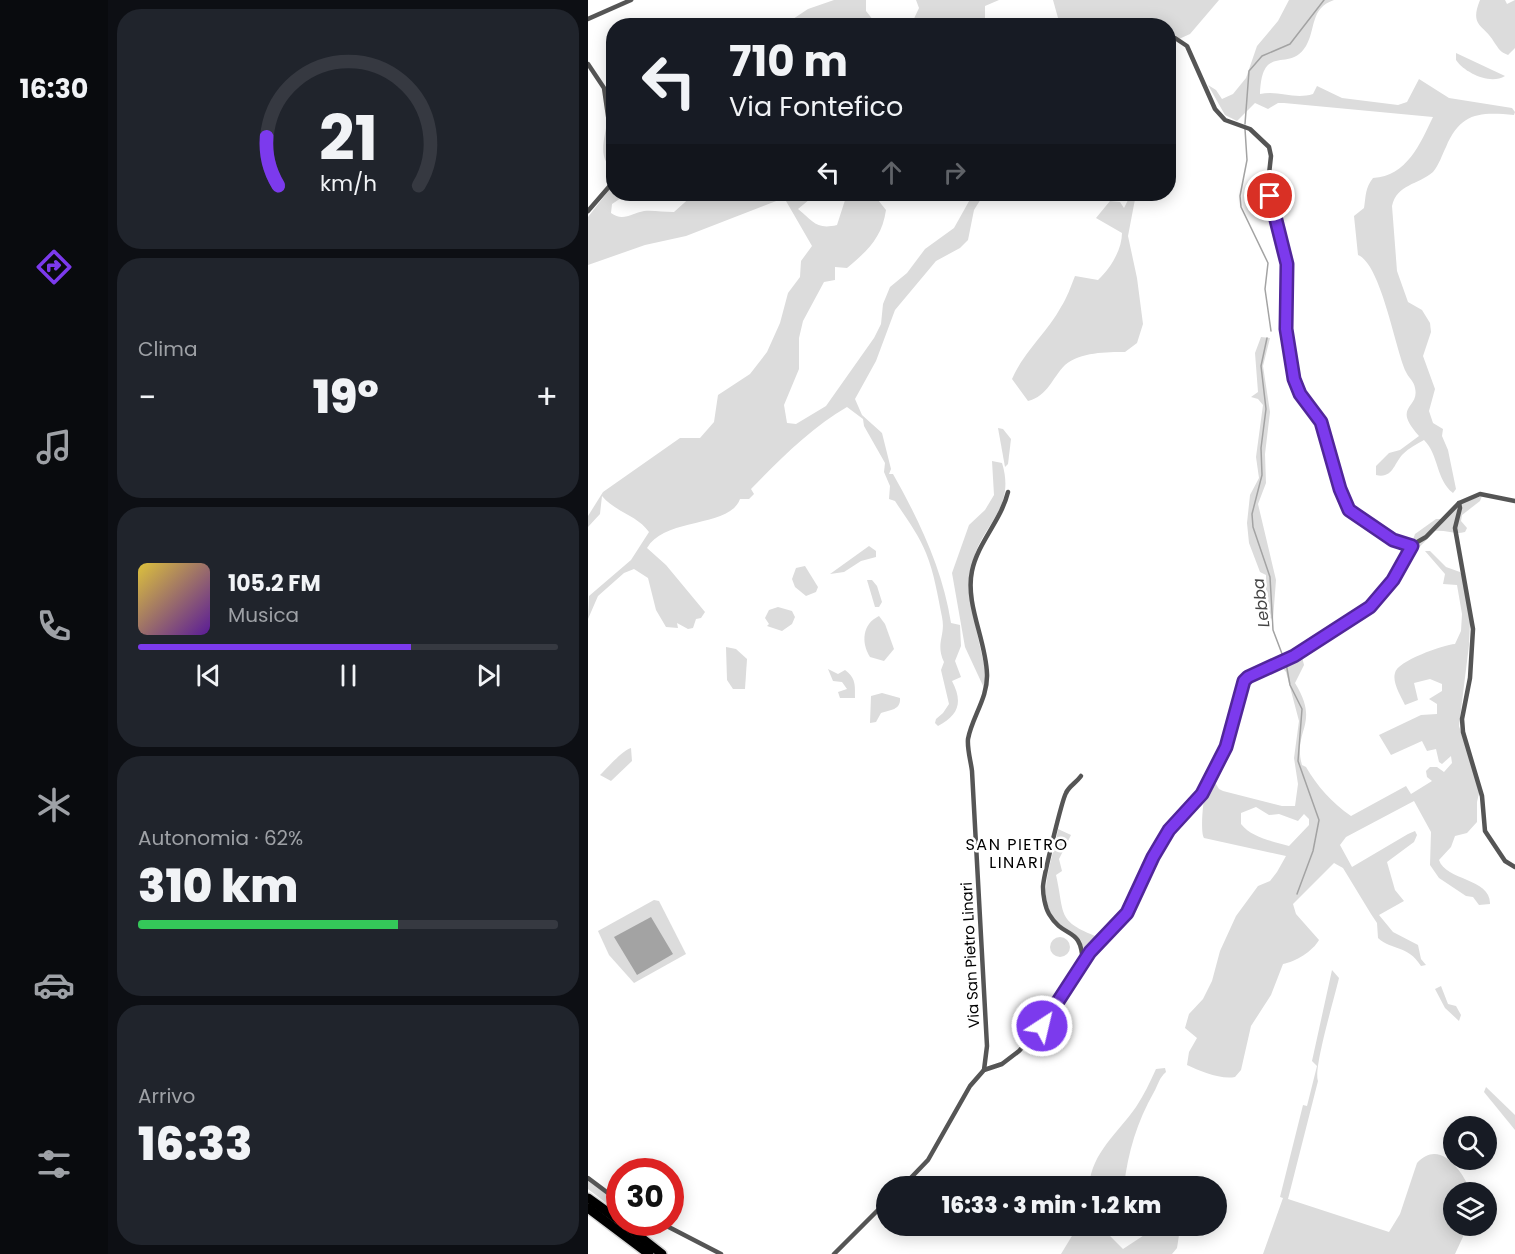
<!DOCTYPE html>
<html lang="it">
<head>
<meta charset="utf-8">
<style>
	:root { --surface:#171b24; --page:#20242c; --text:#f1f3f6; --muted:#9ea1a6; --line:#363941; --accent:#7c3aed }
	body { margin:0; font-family:Poppins,sans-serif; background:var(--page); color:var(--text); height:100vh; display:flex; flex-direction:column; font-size:22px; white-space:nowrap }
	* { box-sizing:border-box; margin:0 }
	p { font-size:20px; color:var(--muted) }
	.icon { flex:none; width:33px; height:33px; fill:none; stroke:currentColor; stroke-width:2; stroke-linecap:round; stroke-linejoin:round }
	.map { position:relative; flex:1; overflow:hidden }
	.details { display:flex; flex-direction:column; gap:9px; padding:9px; background:#0d0f14; width:480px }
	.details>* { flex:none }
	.banner { position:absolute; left:18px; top:18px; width:570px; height:183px; border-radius:24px; box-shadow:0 3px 15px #0003; background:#171b24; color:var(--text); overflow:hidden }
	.tools { position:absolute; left:855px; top:1116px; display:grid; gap:12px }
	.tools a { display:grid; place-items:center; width:54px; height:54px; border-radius:50%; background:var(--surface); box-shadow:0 3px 15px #0003; font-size:30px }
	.speed { position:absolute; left:18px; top:1158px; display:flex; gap:12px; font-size:30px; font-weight:700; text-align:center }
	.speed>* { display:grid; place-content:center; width:78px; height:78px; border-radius:50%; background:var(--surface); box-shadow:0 3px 15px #0003; line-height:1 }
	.speed .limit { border:9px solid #d22; background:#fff; color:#111 }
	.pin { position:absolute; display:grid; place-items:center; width:51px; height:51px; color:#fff; margin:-26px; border:3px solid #fff; border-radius:50%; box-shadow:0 2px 6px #0007 }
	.me { position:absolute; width:66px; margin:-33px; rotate:35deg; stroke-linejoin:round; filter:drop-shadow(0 0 4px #0008) }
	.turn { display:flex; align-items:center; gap:21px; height:126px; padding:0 24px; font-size:27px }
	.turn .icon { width:78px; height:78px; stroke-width:2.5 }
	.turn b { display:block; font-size:42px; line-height:51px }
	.lanes { display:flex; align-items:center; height:57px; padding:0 24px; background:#0003; justify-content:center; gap:30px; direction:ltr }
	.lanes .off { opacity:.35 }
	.big { font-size:45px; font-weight:800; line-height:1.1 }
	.details .card { flex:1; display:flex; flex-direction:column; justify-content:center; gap:9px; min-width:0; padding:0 21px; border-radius:24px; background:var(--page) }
	.details .dial { align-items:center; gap:0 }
	.dial svg { height:156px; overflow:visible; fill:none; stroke:var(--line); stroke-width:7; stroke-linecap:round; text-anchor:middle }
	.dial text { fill:var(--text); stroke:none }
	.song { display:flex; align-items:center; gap:18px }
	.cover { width:72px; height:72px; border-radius:9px; background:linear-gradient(135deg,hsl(50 70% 55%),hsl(270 70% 35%)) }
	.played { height:6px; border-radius:3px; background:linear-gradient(90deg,var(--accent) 65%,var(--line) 65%) }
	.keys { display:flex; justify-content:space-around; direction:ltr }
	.heat { display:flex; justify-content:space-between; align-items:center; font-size:33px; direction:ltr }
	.charge { height:9px; border-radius:4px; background:linear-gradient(90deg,#34c759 62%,var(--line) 0) }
	.trip { position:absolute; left:288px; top:1176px; width:351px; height:60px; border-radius:30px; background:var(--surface); box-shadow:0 3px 15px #0003; font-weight:800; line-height:60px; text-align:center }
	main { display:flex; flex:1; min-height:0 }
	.menu { display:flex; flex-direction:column; width:108px; justify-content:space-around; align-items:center; background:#090b0e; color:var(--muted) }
	.menu .icon { width:42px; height:42px }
	.menu .current { color:var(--accent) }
	.menu b { font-size:27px; color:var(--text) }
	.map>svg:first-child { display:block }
	.green { fill:#dcdcdc; fill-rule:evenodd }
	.water { fill:#a3a3a3 }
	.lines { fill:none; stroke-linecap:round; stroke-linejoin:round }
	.stream { stroke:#a3a3a3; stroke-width:1.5 }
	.motorway-casing { stroke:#dbdbdb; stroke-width:12 }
	.minor { stroke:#555; stroke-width:4.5 }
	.motorway { stroke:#000; stroke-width:9 }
	.route-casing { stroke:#51269a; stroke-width:15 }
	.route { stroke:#7c3aed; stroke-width:10 }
	.labels { text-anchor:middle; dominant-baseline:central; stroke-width:5; stroke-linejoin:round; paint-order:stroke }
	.street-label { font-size:15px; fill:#000; stroke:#fff }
	.water-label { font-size:16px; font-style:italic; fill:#444; stroke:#fff }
	.neighbourhood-label { font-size:16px; letter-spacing:1.5px; fill:#000; stroke:#fff }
</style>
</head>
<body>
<main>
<nav class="menu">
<b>16:30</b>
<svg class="icon current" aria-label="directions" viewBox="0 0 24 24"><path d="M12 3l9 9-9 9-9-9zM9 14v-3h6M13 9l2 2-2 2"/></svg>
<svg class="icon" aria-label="music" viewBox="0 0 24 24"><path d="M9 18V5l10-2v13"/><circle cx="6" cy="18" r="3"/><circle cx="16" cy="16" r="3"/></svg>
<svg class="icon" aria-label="phone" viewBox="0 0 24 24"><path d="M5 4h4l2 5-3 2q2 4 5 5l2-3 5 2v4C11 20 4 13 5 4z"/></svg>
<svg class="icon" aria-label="climate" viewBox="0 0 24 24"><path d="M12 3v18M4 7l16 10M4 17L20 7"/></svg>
<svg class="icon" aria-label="car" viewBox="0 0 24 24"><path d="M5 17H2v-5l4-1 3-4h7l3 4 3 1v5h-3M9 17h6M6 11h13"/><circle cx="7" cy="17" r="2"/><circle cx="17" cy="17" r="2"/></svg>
<svg class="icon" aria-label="filters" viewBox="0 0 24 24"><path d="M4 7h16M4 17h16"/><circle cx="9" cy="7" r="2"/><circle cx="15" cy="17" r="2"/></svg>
</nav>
<section class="details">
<div class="card dial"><svg viewBox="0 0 100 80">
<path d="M14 69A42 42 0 1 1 86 69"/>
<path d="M14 69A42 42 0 0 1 8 44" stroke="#7c3aed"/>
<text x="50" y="56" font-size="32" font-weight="700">21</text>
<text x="50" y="72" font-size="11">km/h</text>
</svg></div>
<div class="card"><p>Clima</p>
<div class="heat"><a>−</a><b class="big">19°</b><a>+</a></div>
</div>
<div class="card">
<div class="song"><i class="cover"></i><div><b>105.2 FM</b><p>Musica</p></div></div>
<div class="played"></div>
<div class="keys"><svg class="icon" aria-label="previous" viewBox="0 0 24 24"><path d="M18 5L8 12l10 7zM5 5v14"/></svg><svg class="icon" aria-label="pause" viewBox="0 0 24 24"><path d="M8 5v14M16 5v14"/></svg><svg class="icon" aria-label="next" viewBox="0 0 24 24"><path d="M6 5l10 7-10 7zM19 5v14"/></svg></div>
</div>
<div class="card"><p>Autonomia · 62%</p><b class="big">310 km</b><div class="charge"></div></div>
<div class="card"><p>Arrivo</p><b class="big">16:33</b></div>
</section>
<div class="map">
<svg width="927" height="1254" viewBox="0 0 927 1254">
	<rect width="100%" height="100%" fill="#fff"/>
	<g class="green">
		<polygon points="246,0 278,0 278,11 289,25 253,25 251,22 240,25 196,25 220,9"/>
		<polygon points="328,0 411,0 397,6 397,20 386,25 345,25 340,18 337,19 337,25 323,25 331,8"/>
		<polygon points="465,0 631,0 602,34 591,39 581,35 580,26 472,25"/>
		<path d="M701,0H746C722,8 728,29 718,46C701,74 674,41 672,94C691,90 706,100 725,94L729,86L754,98L810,105L819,102L831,79L861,98L924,108L927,112L926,115C892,112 873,112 858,147C854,155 851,165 845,172C830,185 809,184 804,206L809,271L820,302L834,310L842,323L843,332L835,356L847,389L841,411L845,423L855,429L854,436L860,450L868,489L865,493C848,480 851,455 836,440C829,444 821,448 815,454C806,463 805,479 788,475V466L801,453L812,450L831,436C803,405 832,409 827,388C826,381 820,377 818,372C807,348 793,264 770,255L766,216L776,208C778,196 777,188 785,178C819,176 832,144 845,117L696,103H690L680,109L667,103L649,121L637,115L620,85L628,90L634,99L645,94L658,78L669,46L690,21Z"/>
		<path d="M892,0H917L919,4L927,0V48L920,55C912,52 911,49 906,42C896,24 881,27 892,0Z"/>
		<path d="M868,53L917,76C902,85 877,73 868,60Z"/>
		<path d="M25,115V169C8,158 18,134 20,117Z"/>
		<path d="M25,185L26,194H39L24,204L23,213C35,222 44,213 56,211C64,210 76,212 86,212L106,194H193L196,198L98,236L57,245L0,265V217Z"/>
		<path d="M259,194H293L286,195L298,210C294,238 279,251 259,268L247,267V280L236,282L215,321L211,338V369L196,405L199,423L208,424L238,406L286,338L293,324L295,304L302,287L319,273L337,249L366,228L385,194H396L386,210L380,240L372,248L348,261L307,310L288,361L267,399L274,415L294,433L303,469L301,474H305C331,520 355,570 363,623L372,625L373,646L367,661L373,677L364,681C375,702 371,715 350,726L347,723L348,719L355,713L361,704L353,670L356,662C347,643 358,636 354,617C350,597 346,572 338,553C331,535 318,518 307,501L301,499L302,486L296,472L297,463L276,426L275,419L259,407C224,427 191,460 163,489L166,494L161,499H152C142,528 77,517 59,548L78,565L117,612L113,618L108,619L105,628L100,629L89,623L90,628L78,627L68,610L60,578L46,569L36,573L10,596L0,619L1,596L43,560L61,532C49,515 27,512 14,496L12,514L0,527V516L15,492L92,438H112L126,422L130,395L162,374L179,352L192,323L200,293L212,277L213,261L224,246L198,201L222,199L210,209C225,221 228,230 249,225Z"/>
		<path d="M543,194H548L540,236L549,278L555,324L549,343L537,352C519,352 492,352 477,365C464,378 460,396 440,401L424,379C436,351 459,333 473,307C479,298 483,286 487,276L510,280C523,268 534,249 534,233L508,218L522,201L532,202L536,208Z"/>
		<polygon points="673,337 682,338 675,366 682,412 677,454 678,483 670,504 688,580 685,619 682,618 678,599 678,575 672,572 661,543 659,523 662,495 671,478 668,457 675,405 670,399 663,397 670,392 667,353"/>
		<polygon points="410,428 415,429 423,439 420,464 417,467"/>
		<path d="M404,461L414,463C429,511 390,526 384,567C379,603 392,642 399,678L396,688L377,647L364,573L381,525L397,510L406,495Z"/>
		<path d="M894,496L892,501L874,515L873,521L879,528L877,532C866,535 859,530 847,531L818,561L827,534L848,519H856L870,504Z"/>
		<polygon points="281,546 288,551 288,557 273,561 256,572 242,574"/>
		<path d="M837,551H842L858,567L872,572L875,577L882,622L881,645L871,726L892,789L889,802V822L879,833L867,836L863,847L851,860C858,881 903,878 902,904L891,905L885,897L878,896L851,878L842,865L843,832L826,801L758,837L752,845L764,867L820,834L827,831L829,835L826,842L799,862L807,890L816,901L791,915L805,932L830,945L833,959L838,965L833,966C819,944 804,951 790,938L789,923L783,914L755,868L746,863L705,904L708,914L731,940C725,951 707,962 695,964L683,995L663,1026L653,1070L647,1077C633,1080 612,1071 599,1065L601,1052L609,1038L597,1028L601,1014L615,999L624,981L632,951L648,916L670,886L682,881L689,872L698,856L616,838C612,832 615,799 618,791C619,787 623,782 625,779L631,789L635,791L694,806H707L710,784L706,758L711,721L698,672L691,664L713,653L716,665L707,683C733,725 704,730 714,765L718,767C729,786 744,803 763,816L818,786L823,794L844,781L839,777L838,771L842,767H849L856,772L864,763L863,756L854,764L851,762L848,749L839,751L834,741L803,755L791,735L833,715L849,714V704L841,699L854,691V684L842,679L826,683L830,700L817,705C813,696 804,683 807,673C809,661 855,645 867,644L873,631L874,614L869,585L855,584L857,574ZM668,807L681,815L691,814L710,821L716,814L721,819V825L701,846C685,841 664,838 653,824V813Z"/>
		<polygon points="217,566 230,587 228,592 218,596 207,587 204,579 208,568"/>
		<polygon points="279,580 284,580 289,586 294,602 291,607 287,607"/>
		<polygon points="190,607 204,611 207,617 204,624 194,631 179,626 181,624 177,618 181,610"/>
		<path d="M291,616L297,624L306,649L296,661L282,657C273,643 274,624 291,616Z"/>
		<polygon points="138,647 148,649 159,659 157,689 145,689 139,680"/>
		<path d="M240,669L250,674L257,670C268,678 267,685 267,698H252L250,692L259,689L254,682L245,681Z"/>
		<path d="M294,693L312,698C313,710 302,710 293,713L288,722L282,723L283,696Z"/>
		<path d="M43,748L44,761L23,781L12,775C19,768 35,750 43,748Z"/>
		<path d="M470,829L483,835L471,859L474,871L468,875C477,914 468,921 510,937L497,953C493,935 482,934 470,923C445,898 466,859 470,829Z"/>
		<polygon points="66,900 71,901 98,954 46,983 21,955 10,931"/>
		<circle cx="472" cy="947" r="10"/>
		<path d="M744,970L751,978C747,996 725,1069 730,1081L700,1199L801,1232L812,1214L829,1163C852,1137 876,1173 883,1192H866V1226H880L867,1254H675L695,1198L692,1197L715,1105L719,1106L729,1066L724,1061Z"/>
		<polygon points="853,986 860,1004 868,1006 873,1015 871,1021 857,1008 847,989"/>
		<path d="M577,1068L578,1072C571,1078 570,1085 566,1092C549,1122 540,1152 536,1186H501C504,1152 530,1133 548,1107C556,1095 562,1082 568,1069Z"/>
		<polygon points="898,1087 927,1115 927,1130 896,1092"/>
		<polygon points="0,1180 31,1203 31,1209 22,1206 0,1189"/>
		<polygon points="490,1226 520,1226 519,1233 535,1249 570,1226 578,1226 591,1235 589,1248 584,1254 473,1254"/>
	</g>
	<polygon class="water" points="63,917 85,954 49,975 26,937"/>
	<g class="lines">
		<g class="stream">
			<polyline points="657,124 661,71 674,56 702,44 736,0"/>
			<polyline points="657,129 659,160 652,196 653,207 680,263 677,289 683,331"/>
			<polyline points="679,338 673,366 678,409 673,448 674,475 664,514 665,527 682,577 685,630 696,659"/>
			<polyline points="698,663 702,685 714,709 710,761 731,820 725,851 709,894"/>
		</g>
		<g class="motorway-casing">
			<g id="motorway">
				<polyline points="0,1198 32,1221"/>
				<polyline points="0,1208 61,1254"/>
				<polyline points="33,1222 74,1254"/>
			</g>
		</g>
		<g class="minor">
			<polyline points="0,19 43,0"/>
			<polyline points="580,38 587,38 599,46 627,109 637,120 662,129 681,147 683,156 680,183 682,196 699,264 698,329 706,379 712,394 733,422 752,489 761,510 805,540 824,545"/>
			<polyline points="0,64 16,88 26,158"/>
			<polyline points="0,211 26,181"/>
			<polyline points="871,503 872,508 867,528 885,629 882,678 874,719 875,732 894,796 897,831 917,861 927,867"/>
			<path d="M493,776C488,783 481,786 478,793C474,800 455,878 455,887C455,895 457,907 461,914C477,941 493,924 495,963"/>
			<path d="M396,1070L399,1046L384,771C383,762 379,749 380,739C384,717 400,698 399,674C398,640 377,604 384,571C390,542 413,521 420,492"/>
			<polyline points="0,1178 32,1202"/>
			<polyline points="315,1186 340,1160 382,1086 396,1070 414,1064 431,1051 454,1026 502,952 539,913 565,857 581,830 614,794 637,747 651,692 660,677 706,656 782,607 805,580 824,545 838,537 871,503 892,494 927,501"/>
			<polyline points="71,1222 133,1254"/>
			<polyline points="246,1254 298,1202"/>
		</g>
		<use href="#motorway" class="motorway"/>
	</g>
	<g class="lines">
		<g class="route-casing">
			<polyline id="route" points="454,1026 502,952 539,913 565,857 581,830 614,794 638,747 656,681 660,677 706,656 782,607 805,580 824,546 805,540 761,510 752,489 733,422 712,394 706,379 698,329 699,264 682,196"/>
		</g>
		<use href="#route" class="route"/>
	</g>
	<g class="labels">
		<g class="street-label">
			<text transform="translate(382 955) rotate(-93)">Via San Pietro Linari</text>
		</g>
		<g class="water-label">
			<text transform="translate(673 603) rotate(-97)">Lebba</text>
		</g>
		<g class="neighbourhood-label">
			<text x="429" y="844">SAN PIETRO<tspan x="429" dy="18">LINARI</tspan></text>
		</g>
	</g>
</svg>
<div class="tools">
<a><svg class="icon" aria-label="search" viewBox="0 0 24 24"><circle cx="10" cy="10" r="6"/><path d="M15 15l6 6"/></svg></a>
<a><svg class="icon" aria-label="layers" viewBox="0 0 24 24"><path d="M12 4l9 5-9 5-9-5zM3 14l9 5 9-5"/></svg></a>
</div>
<div class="speed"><div class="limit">30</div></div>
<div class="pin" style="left:682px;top:196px;background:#d93025"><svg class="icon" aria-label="arrive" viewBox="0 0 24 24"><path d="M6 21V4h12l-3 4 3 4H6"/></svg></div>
<svg class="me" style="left:454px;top:1026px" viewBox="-20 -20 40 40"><circle r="17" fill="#7c3aed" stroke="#fff" stroke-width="3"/><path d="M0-11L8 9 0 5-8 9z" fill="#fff"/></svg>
<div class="trip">16:33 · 3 min · 1.2 km</div>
<div class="banner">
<div class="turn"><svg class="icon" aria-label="left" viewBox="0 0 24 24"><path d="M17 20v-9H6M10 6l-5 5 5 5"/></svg><div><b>710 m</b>Via Fontefico</div></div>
<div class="lanes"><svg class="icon" aria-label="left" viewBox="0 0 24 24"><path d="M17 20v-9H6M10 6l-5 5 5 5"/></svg><svg class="icon off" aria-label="ahead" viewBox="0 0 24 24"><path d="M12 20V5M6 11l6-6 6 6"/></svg><svg class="icon off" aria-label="right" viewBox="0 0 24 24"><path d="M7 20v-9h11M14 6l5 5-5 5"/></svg></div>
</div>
</div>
</main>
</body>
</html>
